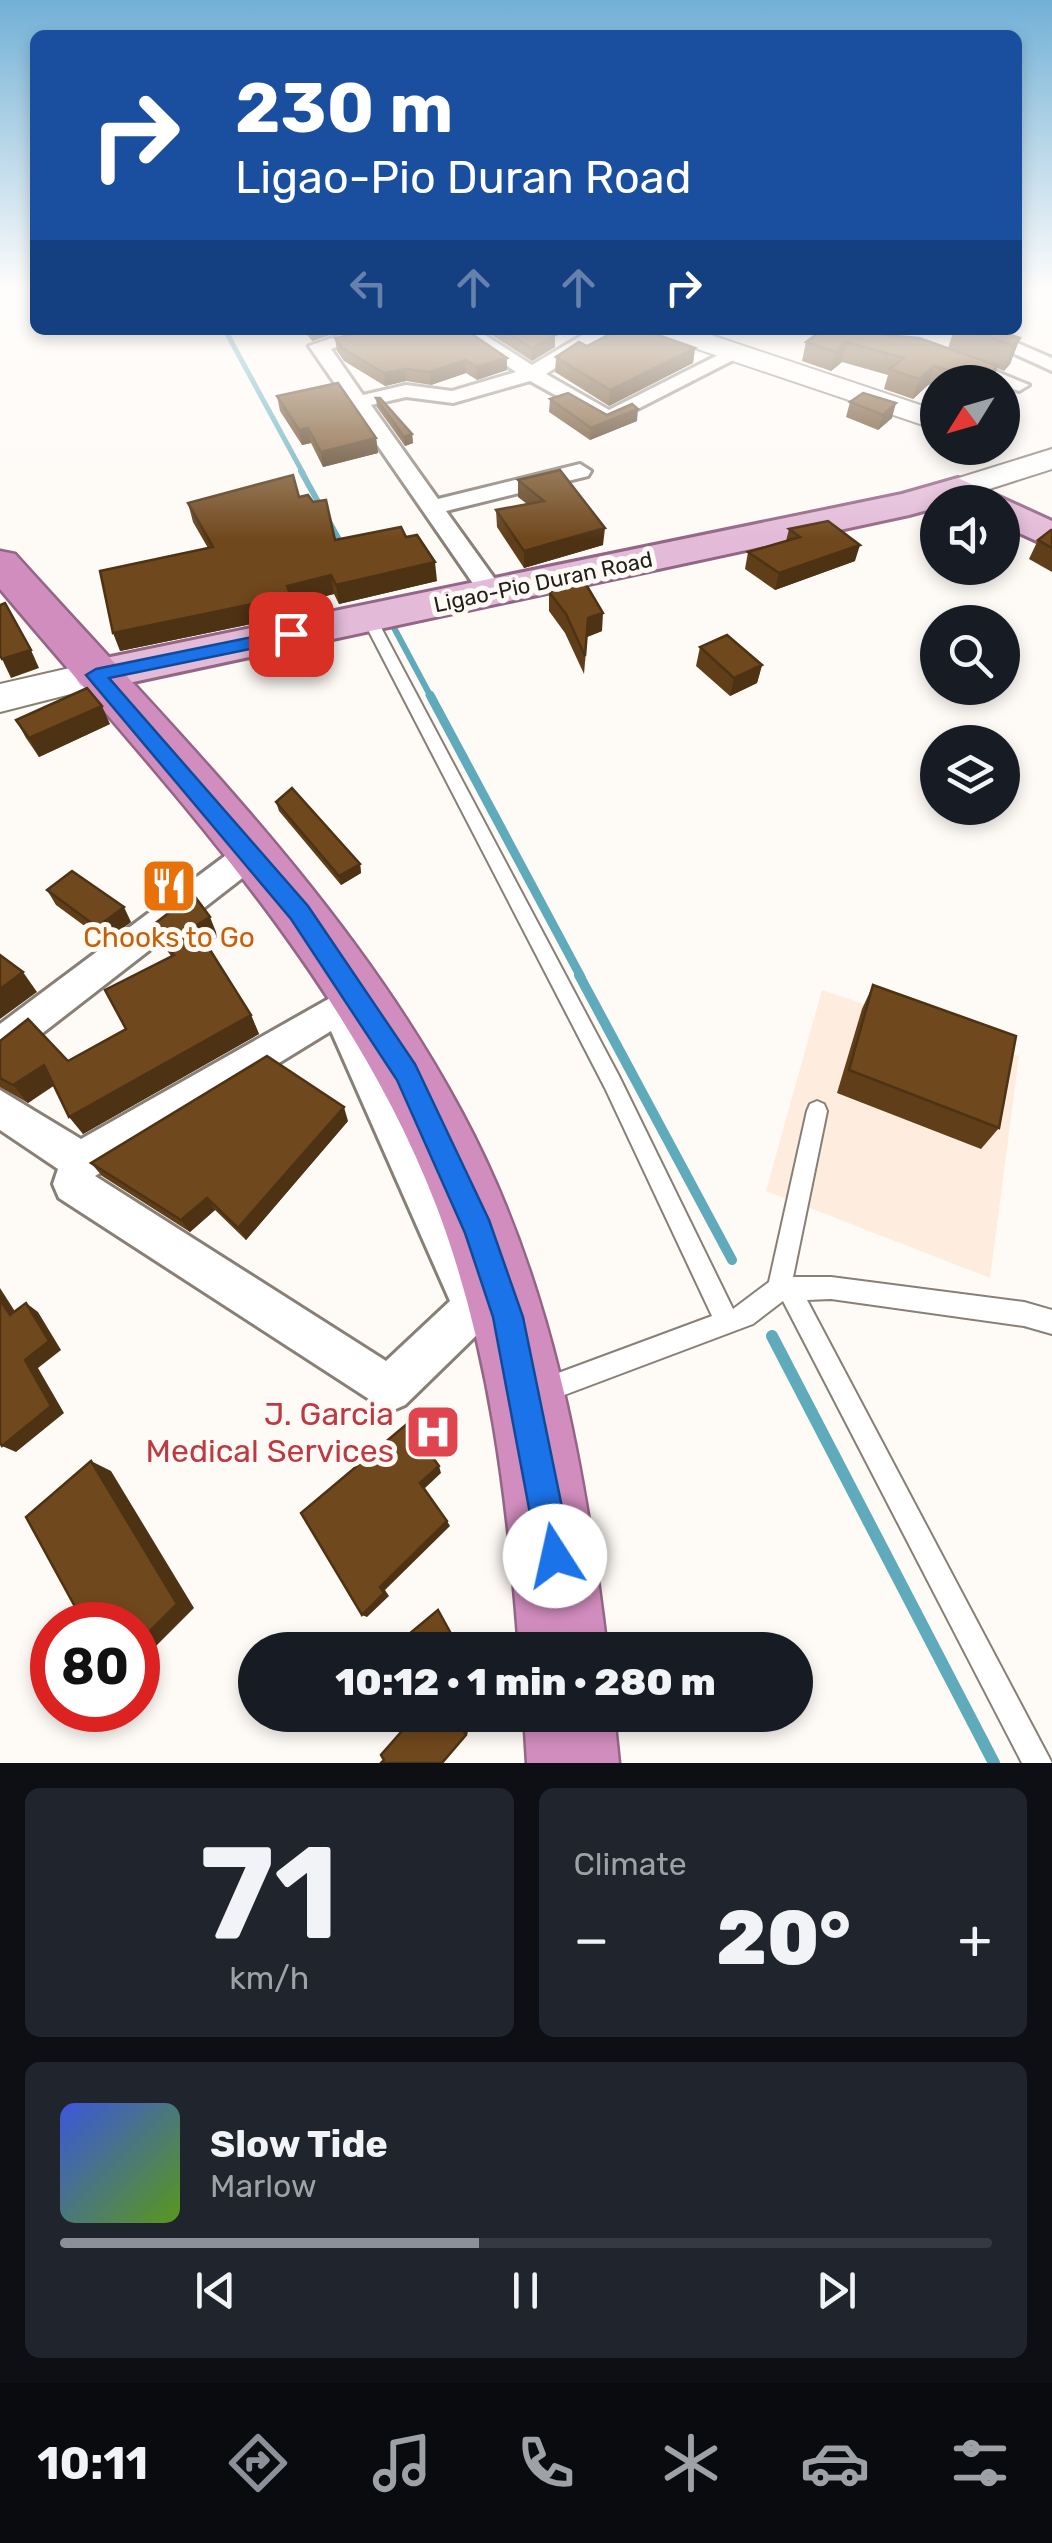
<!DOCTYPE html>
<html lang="en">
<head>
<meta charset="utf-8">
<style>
	:root { --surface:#171b24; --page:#20242c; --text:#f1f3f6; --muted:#9ea1a6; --line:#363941; --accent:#8c9099 }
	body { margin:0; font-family:Rubik,sans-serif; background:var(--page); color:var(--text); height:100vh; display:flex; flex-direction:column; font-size:38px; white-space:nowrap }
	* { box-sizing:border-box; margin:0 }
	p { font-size:32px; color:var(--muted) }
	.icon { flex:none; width:55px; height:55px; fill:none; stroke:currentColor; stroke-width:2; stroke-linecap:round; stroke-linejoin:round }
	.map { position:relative; height:1763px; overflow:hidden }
	.sheet { display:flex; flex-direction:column; gap:25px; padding:25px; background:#0d0f14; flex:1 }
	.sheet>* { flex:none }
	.guide { position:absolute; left:30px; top:30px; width:992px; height:305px; border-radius:15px; box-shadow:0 5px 15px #0003; background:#1a4fa0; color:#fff; overflow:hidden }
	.needle { width:65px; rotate:233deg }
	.tools { position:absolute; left:920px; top:365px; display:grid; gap:20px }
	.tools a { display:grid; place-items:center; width:100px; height:100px; border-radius:50%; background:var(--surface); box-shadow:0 5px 15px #0003; font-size:50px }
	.speed { position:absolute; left:30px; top:1602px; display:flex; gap:20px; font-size:50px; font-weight:700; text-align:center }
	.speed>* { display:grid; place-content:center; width:130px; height:130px; border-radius:50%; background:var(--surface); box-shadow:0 5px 15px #0003; line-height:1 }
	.speed .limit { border:15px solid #d22; background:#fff; color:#111 }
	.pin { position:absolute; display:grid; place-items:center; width:85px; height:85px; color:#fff; margin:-42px; border-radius:20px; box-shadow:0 5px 15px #0006 }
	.me { position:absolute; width:110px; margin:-55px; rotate:350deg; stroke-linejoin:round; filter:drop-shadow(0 0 8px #0008) }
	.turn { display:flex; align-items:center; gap:35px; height:210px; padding:0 40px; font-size:45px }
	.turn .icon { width:130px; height:130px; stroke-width:2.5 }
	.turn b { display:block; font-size:70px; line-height:85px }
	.lanes { display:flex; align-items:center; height:95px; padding:0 40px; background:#0003; justify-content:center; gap:50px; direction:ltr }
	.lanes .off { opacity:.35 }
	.big { font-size:75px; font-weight:800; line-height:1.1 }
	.sheet .card { flex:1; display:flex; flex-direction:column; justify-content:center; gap:15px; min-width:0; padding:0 35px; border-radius:15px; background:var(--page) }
	.sheet .dial { align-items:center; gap:0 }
	.dial b { font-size:130px; line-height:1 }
	.song { display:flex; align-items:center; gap:30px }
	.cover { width:120px; height:120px; border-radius:15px; background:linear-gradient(135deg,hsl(230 70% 55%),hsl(90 70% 35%)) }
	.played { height:10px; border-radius:5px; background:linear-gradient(90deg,var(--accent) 45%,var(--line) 45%) }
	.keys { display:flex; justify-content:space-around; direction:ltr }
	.heat { display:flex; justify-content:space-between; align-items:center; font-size:55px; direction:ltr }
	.sheet .tiles { flex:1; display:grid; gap:25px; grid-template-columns:1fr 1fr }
	.card:last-child { grid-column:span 2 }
	.trip { position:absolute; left:238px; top:1632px; width:575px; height:100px; border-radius:50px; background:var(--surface); box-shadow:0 5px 15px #0003; font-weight:800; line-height:100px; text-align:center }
	.menu { display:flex; height:160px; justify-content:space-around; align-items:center; background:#090b0e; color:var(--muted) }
	.menu .icon { width:70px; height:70px }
	.menu .current { color:var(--accent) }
	.menu b { font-size:45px; color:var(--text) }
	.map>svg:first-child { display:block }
	.built { fill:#feedde }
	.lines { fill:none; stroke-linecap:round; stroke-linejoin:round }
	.stream-far4 { stroke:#5fabbb; stroke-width:5 }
	.stream-far3 { stroke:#5fabbb; stroke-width:6 }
	.stream-far2 { stroke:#5fabbb; stroke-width:9 }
	.stream-far1 { stroke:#5fabbb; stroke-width:10 }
	.stream { stroke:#5fabbb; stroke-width:12 }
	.lane-casing { stroke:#887f76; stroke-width:4 }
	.street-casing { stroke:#887f76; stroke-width:6 }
	.secondary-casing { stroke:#887f76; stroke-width:4 }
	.primary-casing { stroke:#946685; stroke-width:6 }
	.highway-casing { stroke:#946685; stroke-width:5 }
	.lane { fill:#fff; fill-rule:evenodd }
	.street { fill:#fff; fill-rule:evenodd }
	.secondary { fill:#fff; fill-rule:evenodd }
	.primary { fill:#e3bbd8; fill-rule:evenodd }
	.highway { fill:#d18dbe; fill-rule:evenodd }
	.wall { fill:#603e19 }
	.shaded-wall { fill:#4e3214 }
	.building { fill:#70481d; stroke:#4e3214; stroke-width:2.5 }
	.route { fill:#1a73e8; stroke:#114b97; stroke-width:2.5 }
	.labels { text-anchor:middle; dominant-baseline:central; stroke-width:10; stroke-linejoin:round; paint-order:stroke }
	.far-street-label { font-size:22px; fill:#221f1b; stroke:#fefaf6 }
	.food-label { font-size:28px; fill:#c56008; stroke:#fefaf6 }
	.near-health-label { font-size:32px; fill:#be3a42; stroke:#fefaf6; text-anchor:end }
</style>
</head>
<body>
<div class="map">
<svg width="1052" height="1763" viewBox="0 0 1052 1763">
	<rect width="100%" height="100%" fill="#fefaf6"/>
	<polygon class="built" points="822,990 1019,1056 990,1278 766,1191"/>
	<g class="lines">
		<polyline class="stream-far4" points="225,330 303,473"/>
		<g class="stream-far3">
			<polyline points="301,471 343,547"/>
			<polyline points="392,624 431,697"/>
		</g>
		<polyline class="stream-far2" points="430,695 581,977"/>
		<polyline class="stream-far1" points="579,975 732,1260"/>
		<polyline class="stream" points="772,1336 994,1763"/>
		<g class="lane-casing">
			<polygon id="lane" points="369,614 376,618 619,1076 733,1309 769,1282 807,1111 810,1104 817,1101 824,1104 827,1111 793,1277 831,1277 1024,1302 1052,1310 1052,1334 1024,1326 831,1299 807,1300 1052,1763 1022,1763 783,1301 753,1324 543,1403 534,1400 531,1391 534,1382 712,1316 605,1088 362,618"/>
		</g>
		<g class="street-casing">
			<g id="street">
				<polygon points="355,330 385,330 331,349 363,395 406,385 452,391 516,372 455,330 477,330 532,365 591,330 613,330 546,374 609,410 730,349 747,353 608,424 530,381 453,403 406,397 371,405 438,499 580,464 591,471 588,476 446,511 505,593 492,601 483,598 309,346"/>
				<polygon points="962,330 987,330 1052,358 1052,371"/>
				<polygon points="947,357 961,357 1029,385 1019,391 947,365"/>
				<polygon points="252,841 263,844 268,853 263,862 13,1056 0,1061 0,1024 241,844"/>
				<path d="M339,993L352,997L497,1307L490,1322L405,1405L389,1412L59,1198L53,1184L58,1169L0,1130V1090L81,1139ZM331,1031L450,1301L386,1361L95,1176Z"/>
			</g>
		</g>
		<g class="secondary-casing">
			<g id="secondary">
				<polygon points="655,330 696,330 938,411 938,430 659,336"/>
				<polygon points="1052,449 1052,469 958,499 946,496 941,489 946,482"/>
				<polygon points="96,662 110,666 116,675 110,684 0,712 0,684"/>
			</g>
		</g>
		<g class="primary-casing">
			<polygon id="primary" points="958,478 1052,521 1052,548 1002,525 1002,502 938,502 938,507 909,515 96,690 80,685 74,675 80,665 96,660 902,494"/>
		</g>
		<g class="highway-casing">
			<g id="highway">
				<path d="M0,551L15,554C174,731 349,901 462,1113C551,1278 585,1466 607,1650H519C508,1500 490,1347 436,1205C345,969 160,780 0,589Z"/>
				<polygon points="524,1715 614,1715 619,1763 527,1763"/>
			</g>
		</g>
		<use href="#lane" class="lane"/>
		<use href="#street" class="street"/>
		<use href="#secondary" class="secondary"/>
		<use href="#primary" class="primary"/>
		<use href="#highway" class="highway"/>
	</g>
	<g class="wall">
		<polygon points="303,330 344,330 312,341"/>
		<polygon points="373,330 507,370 477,380 466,373 431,385 406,381 385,386 344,361 337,351 335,338"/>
		<polygon points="484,330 544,330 555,335 555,347 532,361"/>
		<polygon points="954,330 996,330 1020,338 1010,364 1004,371 997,368 992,382 938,382 938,388 928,385 913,399 884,389 888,375 842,362 831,371 802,361 806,342 885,335 948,348"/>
		<polygon points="587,346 695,348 693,363 609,406 555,372 556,357"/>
		<polygon points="277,396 376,438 378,453 323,467 311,443 302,445 280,411"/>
		<polygon points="376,398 412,434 413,443 405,446 377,407"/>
		<polygon points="550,399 607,415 637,421 590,440 549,412"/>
		<polygon points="850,402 892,418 878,430 846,417"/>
		<polygon points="518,480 603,545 524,568 497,527 496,510 527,504 518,497"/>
		<polygon points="299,497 335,540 406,537 437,581 339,604 334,594 293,604 295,615 120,651 208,548 193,522 188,503"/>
		<polygon points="789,529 855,561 775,590 745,569 748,552 786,541"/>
		<polygon points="1052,530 1052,572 1029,559 1038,540"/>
		<polygon points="549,592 602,631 587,637 584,674 565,633 549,611"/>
		<polygon points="700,647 762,665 757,683 730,696 696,666"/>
		<polygon points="16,720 110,724 39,757 26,738"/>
		<polygon points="276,802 360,864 361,873 341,885 279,811"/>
		<polygon points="47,890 131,922 105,941 56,905"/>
		<polygon points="153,925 218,937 206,944 251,1015 259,1034 83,1134 54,1085 28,1103 0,1087 0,1041 68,1061 126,1029 171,956 163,945"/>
		<polygon points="873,985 999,1128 981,1149 837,1093 862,1009"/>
		<polygon points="348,1121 246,1240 215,1210 190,1232 102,1176 91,1163"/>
	</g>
	<g class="shaded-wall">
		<polygon points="311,330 344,330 312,341"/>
		<polygon points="555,335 555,347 532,361 532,348"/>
		<polygon points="1020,338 1010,364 1004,371 1013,346"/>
		<polygon points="846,342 842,362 831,371 835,352"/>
		<polygon points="695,348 693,363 609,406 610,390"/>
		<polygon points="507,358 507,370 477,380 477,367"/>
		<polygon points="465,360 466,373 431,385 430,372"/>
		<polygon points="934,366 928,385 913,399 919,379"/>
		<polygon points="998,366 992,382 989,382 993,371"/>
		<polygon points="982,367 977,382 970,382 972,377"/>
		<polygon points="405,369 406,381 385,386 384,373"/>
		<polygon points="896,403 892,418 878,430 883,415"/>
		<polygon points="638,409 637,421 590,440 591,428"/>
		<polygon points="308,428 311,443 302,445 299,430"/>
		<polygon points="412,434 413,443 405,446 404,437"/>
		<polygon points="376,438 378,453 323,467 321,452"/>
		<polygon points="605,528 603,545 524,568 524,551"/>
		<polygon points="860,545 855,561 775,590 779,573"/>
		<polygon points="435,562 437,581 339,604 336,585"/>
		<polygon points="331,575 334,594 293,604 295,615 120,651 113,633"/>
		<polygon points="603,613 602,631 587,637 584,674 588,618"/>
		<polygon points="31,650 39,668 11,678 2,659"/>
		<polygon points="762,665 757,683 730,696 734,678"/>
		<polygon points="102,706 110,724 39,757 29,738"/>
		<polygon points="360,864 361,873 341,885 339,876"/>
		<polygon points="124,907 131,922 105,941 97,927"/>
		<polygon points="210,917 218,937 204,946 195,926"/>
		<polygon points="23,972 37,992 0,1019 0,989"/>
		<polygon points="251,1015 259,1034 83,1134 69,1117"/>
		<polygon points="44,1065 58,1083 28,1103 13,1085"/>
		<polygon points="344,1107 348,1121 246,1240 238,1228"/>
		<polygon points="207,1198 215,1210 190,1232 181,1220"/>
		<polygon points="0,1288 23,1324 10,1315 0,1300"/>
		<polygon points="26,1303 38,1312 61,1350 38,1368 64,1413 16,1452 2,1446"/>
		<polygon points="91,1461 111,1471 194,1608 138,1664 138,1643"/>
		<polygon points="439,1466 441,1473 424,1489 420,1483"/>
		<polygon points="447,1521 450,1526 385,1590 389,1596 367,1617 362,1615 380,1587"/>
		<polygon points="453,1715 456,1715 468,1733 442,1763"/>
	</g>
	<g class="building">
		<polygon points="373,330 466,330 507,358 477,367 465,360 430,372 405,369 384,373 342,348 335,338"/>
		<polygon points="503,330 544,330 555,335 532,348"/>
		<polygon points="618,330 644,330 695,348 610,390 556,357 579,342 587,346"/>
		<polygon points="822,330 883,330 885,335 919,338 998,366 993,371 982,367 972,377 934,366 919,379 889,369 904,358 846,342 835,352 806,342"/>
		<polygon points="972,330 996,330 1020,338 1013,346"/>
		<polygon points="338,383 376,438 321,452 308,428 299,430 277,396"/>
		<polygon points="568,393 607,415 632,404 638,409 591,428 550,399"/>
		<polygon points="863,393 896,403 883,415 850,402"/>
		<polygon points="376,398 380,398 412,434 404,437"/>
		<polygon points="560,470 605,528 524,551 496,510 544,501 518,480"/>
		<polygon points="293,475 299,497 308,495 313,502 326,500 335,540 401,527 406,537 417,535 435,562 336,585 331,575 287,586 291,596 113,633 100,571 213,547 188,503"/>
		<polygon points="828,521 860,545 779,573 748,552 800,537 789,529"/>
		<polygon points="1051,530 1052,530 1052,548 1038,540"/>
		<polygon points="584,581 603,613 588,618 585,656 566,614 549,592"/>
		<polygon points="5,603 31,650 2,659 0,655 0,605"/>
		<polygon points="727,635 762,665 734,678 700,647"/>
		<polygon points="87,688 102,706 29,738 16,720"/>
		<polygon points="292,788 360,864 339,876 276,802"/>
		<polygon points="72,871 124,907 97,927 47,890"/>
		<polygon points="193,894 210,917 195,926 251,1015 69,1117 44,1065 13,1085 0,1078 0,1041 28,1019 68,1061 126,1029 105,990 174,955 153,925"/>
		<polygon points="0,955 23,972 0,989"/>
		<polygon points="873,985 1016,1036 999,1128 849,1070"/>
		<polygon points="267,1056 344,1107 238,1228 207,1198 181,1220 91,1163"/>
		<polygon points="0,1300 10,1315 26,1303 49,1341 25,1360 51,1406 2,1446 0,1443"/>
		<polygon points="408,1423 439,1466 420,1483 447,1521 380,1587 384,1593 362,1615 301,1513"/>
		<polygon points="91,1461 177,1604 138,1643 138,1625 85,1625 26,1517"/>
		<polygon points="438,1610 460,1650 409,1650 403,1639"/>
		<polygon points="416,1715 453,1715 466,1735 442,1763 381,1763 384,1760 381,1755"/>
	</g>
	<linearGradient id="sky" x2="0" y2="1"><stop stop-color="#71b0d6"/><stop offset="0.54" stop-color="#fffdfb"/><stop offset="1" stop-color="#fffdfb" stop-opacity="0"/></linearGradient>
	<rect width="1052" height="539" fill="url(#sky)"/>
	<polygon class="route" points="291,629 300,634 298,639 109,678 308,906 415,1064 489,1220 523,1317 572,1556 567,1568 555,1574 543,1568 538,1556 493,1317 465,1233 397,1080 291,919 86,675 96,669"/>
	<defs>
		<g id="restaurant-square" transform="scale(2.875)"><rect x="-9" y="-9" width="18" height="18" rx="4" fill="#e8710a" stroke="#fefaf6"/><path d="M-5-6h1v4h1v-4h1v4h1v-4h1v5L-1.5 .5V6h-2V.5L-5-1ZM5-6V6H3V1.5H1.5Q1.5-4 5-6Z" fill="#fff"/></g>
		<g id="hospital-square" transform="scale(2.875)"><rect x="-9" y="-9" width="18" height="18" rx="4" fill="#e0444e" stroke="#fefaf6"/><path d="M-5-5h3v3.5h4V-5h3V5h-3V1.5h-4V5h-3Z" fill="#fff"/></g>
	</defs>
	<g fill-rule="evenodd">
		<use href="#restaurant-square" x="169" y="886"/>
		<use href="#hospital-square" x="433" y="1432"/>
	</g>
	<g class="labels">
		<g class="far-street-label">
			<text transform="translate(543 582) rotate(-12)">Ligao-Pio Duran Road</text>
		</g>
		<g class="food-label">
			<text x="169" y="937">Chooks to Go</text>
		</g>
		<g class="near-health-label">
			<text x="394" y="1414">J. Garcia<tspan x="394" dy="37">Medical Services</tspan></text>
		</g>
	</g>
</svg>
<div class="tools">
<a><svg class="needle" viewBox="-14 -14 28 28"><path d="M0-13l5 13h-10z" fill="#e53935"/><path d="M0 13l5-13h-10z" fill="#9ea1a6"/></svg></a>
<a><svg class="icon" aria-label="sound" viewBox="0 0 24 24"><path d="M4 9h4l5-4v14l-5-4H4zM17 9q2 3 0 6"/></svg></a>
<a><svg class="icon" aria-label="search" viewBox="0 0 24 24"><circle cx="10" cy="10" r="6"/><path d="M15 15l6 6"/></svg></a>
<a><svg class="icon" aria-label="layers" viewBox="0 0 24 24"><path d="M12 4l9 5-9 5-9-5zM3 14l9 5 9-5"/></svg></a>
</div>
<div class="speed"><div class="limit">80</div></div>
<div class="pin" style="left:291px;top:634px;background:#d93025"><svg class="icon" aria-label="arrive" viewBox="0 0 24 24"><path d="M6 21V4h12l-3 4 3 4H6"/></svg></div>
<svg class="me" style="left:555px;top:1556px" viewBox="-20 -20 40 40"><circle r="19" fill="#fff"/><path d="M0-13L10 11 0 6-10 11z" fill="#1a73e8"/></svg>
<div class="trip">10:12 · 1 min · 280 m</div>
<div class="guide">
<div class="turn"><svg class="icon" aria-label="right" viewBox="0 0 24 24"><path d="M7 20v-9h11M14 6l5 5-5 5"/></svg><div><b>230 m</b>Ligao-Pio Duran Road</div></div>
<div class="lanes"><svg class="icon off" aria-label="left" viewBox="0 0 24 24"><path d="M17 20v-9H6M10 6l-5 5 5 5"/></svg><svg class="icon off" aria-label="ahead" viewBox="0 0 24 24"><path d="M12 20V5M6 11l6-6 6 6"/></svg><svg class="icon off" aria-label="ahead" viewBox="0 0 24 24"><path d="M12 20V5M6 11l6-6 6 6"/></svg><svg class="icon" aria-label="right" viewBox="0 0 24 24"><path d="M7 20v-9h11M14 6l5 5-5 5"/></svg></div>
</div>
</div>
<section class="sheet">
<div class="tiles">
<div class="card dial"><b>71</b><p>km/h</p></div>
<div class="card"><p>Climate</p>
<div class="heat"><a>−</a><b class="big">20°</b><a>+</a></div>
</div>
<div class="card">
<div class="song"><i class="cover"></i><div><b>Slow Tide</b><p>Marlow</p></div></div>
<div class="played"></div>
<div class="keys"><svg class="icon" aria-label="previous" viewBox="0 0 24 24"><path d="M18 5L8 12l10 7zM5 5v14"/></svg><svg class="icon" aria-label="pause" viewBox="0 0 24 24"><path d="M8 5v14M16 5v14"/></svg><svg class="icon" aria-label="next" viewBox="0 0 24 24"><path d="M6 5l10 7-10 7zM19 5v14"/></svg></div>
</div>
</div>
</section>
<nav class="menu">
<b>10:11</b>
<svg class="icon current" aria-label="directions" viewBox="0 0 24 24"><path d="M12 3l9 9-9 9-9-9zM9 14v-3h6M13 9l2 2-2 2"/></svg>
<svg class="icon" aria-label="music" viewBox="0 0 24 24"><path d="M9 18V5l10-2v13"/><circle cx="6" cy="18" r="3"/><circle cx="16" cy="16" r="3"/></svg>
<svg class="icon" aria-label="phone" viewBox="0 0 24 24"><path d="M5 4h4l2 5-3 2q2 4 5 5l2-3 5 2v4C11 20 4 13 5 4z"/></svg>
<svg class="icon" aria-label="climate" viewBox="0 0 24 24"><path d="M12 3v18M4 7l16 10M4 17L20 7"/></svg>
<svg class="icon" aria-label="car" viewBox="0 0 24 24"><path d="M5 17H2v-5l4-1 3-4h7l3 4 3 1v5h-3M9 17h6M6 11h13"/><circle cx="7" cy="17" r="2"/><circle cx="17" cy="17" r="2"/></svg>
<svg class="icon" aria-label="filters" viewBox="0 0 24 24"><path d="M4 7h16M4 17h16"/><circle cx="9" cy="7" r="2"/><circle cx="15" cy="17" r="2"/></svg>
</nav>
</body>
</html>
